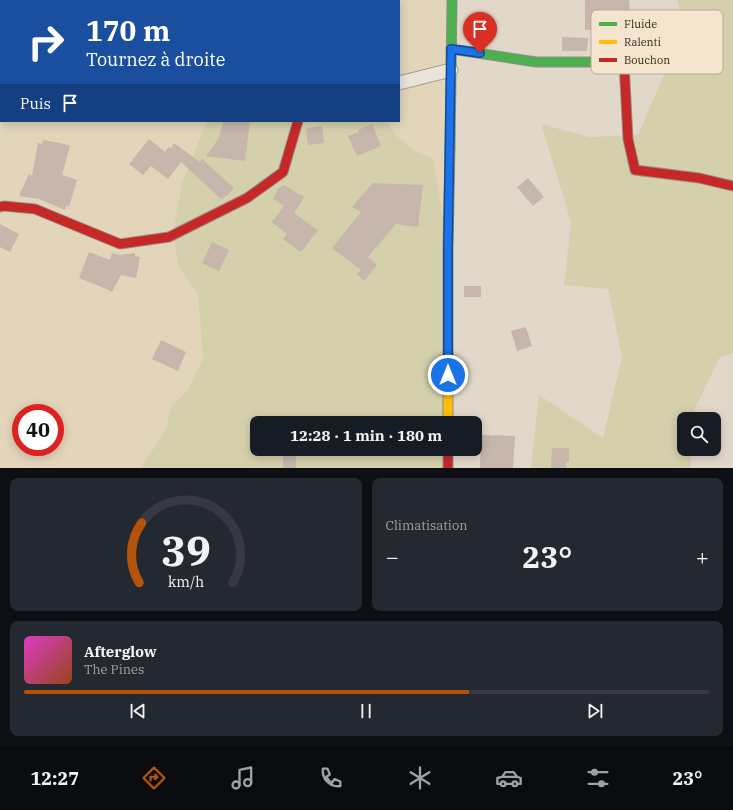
<!DOCTYPE html>
<html lang="fr">
<head>
<meta charset="utf-8">
<style>
	:root { --surface:#171b24; --page:#242831; --text:#f1f3f6; --muted:#9ea1a6; --line:#363941; --accent:#b45309 }
	body { margin:0; font-family:"IBM Plex Serif",serif; background:var(--page); color:var(--text); height:100vh; display:flex; flex-direction:column; font-size:15px; white-space:nowrap }
	* { box-sizing:border-box; margin:0 }
	p { font-size:13px; color:var(--muted) }
	.icon { flex:none; width:22px; height:22px; fill:none; stroke:currentColor; stroke-width:2; stroke-linecap:round; stroke-linejoin:round }
	.map { position:relative; height:468px; overflow:hidden }
	.details { display:flex; flex-direction:column; gap:10px; padding:10px; background:#0d0f14; flex:1 }
	.details>* { flex:none }
	.top-card { position:absolute; left:0px; top:0px; width:400px; height:122px; box-shadow:0 2px 10px #0003; background:#1a4fa0; color:#fff; overflow:hidden }
	.controls { position:absolute; left:677px; top:412px; display:grid; gap:8px }
	.controls a { display:grid; place-items:center; width:44px; height:44px; border-radius:8px; background:var(--surface); box-shadow:0 2px 10px #0003; font-size:20px }
	.speed { position:absolute; left:12px; top:404px; display:flex; gap:8px; font-size:20px; font-weight:700; text-align:center }
	.speed>* { display:grid; place-content:center; width:52px; height:52px; border-radius:50%; background:var(--surface); box-shadow:0 2px 10px #0003; line-height:1 }
	.speed .limit { border:6px solid #d22; background:#fff; color:#111 }
	.pin { position:absolute; display:grid; place-items:center; width:34px; height:34px; color:#fff; margin:-41px -17px; border-radius:50% 50% 50% 0; rotate:-45deg; box-shadow:0 0 4px #0007 }
	.pin .icon { rotate:45deg }
	.me { position:absolute; width:44px; margin:-22px; rotate:0deg; stroke-linejoin:round; filter:drop-shadow(0 0 3px #0008) }
	.turn { display:flex; align-items:center; gap:14px; height:84px; padding:0 20px; font-size:18px }
	.turn .icon { width:52px; height:52px; stroke-width:2.5 }
	.turn b { display:block; font-size:28px; line-height:34px }
	.then { display:flex; align-items:center; height:38px; padding:0 20px; background:#0003; gap:8px; font-size:15px }
	.big { font-size:30px; font-weight:700; line-height:1.1 }
	.details .widget { flex:1; display:flex; flex-direction:column; justify-content:center; gap:6px; min-width:0; padding:0 14px; border-radius:8px; background:var(--page) }
	.details .dial { align-items:center; gap:0 }
	.dial svg { height:104px; overflow:visible; fill:none; stroke:var(--line); stroke-width:7; stroke-linecap:round; text-anchor:middle }
	.dial text { fill:var(--text); stroke:none }
	.song { display:flex; align-items:center; gap:12px }
	.cover { width:48px; height:48px; border-radius:6px; background:linear-gradient(135deg,hsl(310 70% 55%),hsl(20 70% 35%)) }
	.played { height:4px; border-radius:2px; background:linear-gradient(90deg,var(--accent) 65%,var(--line) 65%) }
	.keys { display:flex; justify-content:space-around; direction:ltr }
	.heat { display:flex; justify-content:space-between; align-items:center; font-size:22px; direction:ltr }
	.details .tiles { flex:1; display:grid; gap:10px; grid-template-columns:1fr 1fr }
	.widget:last-child { grid-column:span 2 }
	.trip { position:absolute; left:250px; top:416px; width:232px; height:40px; border-radius:8px; background:var(--surface); box-shadow:0 2px 10px #0003; font-weight:700; line-height:40px; text-align:center }
	.tab-bar { display:flex; height:64px; justify-content:space-around; align-items:center; background:#090b0e; color:var(--muted) }
	.tab-bar .icon { width:28px; height:28px }
	.tab-bar .selected { color:var(--accent) }
	.tab-bar b { font-size:18px; color:var(--text) }
	.map>svg:first-child { display:block }
	.farmland { fill:#e3d5ba; fill-rule:evenodd }
	.green { fill:#d5d0ac }
	.building { fill:#c6b6ab }
	.lines { fill:none; stroke-linecap:round; stroke-linejoin:round }
	.street-casing { stroke:#a79d94; stroke-width:15 }
	.fast-casing { stroke:#978d83; stroke-width:11 }
	.slow-casing { stroke:#978d83; stroke-width:11 }
	.jam-casing { stroke:#978d83; stroke-width:11 }
	.street { stroke:#eae4db; stroke-width:13 }
	.fast { stroke:#4caf50; stroke-width:9 }
	.slow { stroke:#ffc107; stroke-width:9 }
	.jam { stroke:#c62828; stroke-width:9 }
	.route-casing { stroke:#114b97; stroke-width:10 }
	.route { stroke:#1a73e8; stroke-width:7 }
	.key { fill:#f5e5cf; stroke:#bbab99; stroke-width:1 }
	.key-label { font-size:11px; fill:#35251c }
</style>
</head>
<body>
<div class="map">
<svg width="733" height="468" viewBox="0 0 733 468">
	<rect width="100%" height="100%" fill="#e2d8ca"/>
	<g class="farmland">
		<polygon points="106,0 452,0 448,248 433,158 414,151 397,136 386,121 399,121 399,1 107,1"/>
		<path d="M5,121H207L182,183L179,268L198,294L203,358L188,390L172,405L165,431L141,468H0V132ZM21,413H55V447H21Z"/>
	</g>
	<g class="green">
		<polygon points="677,0 733,0 733,353 720,357 691,417 691,419 684,419 684,449 691,449 691,468 531,468 539,395 603,438 622,357 608,289 564,285 571,222 541,124 589,137 638,135 684,29"/>
		<polygon points="207,121 386,121 397,136 414,151 433,158 448,248 448,423 257,423 257,449 448,449 448,468 141,468 165,431 172,405 188,390 203,358 198,294 179,268 173,233 182,183"/>
	</g>
	<g class="building">
		<polygon points="585,0 629,0 630,12 615,13 615,30 585,30"/>
		<polygon points="562,37 588,38 587,51 562,51"/>
		<polygon points="223,121 250,121 245,161 206,156 219,138"/>
		<polygon points="372,124 381,146 357,156 348,136 359,132 358,130"/>
		<polygon points="322,126 324,143 308,145 306,132 307,128"/>
		<polygon points="149,139 165,152 169,147 171,148 174,143 200,162 202,159 234,188 228,195 221,199 181,162 168,179 151,166 143,175 129,164"/>
		<polygon points="43,140 60,143 70,146 62,175 77,180 69,207 66,206 65,210 39,199 19,196 29,174 32,176 38,143 42,144"/>
		<polygon points="528,178 544,197 533,206 517,187"/>
		<polygon points="373,183 423,185 418,227 396,224 368,257 377,265 364,281 357,274 361,270 332,248 361,212 352,207"/>
		<polygon points="284,185 304,197 294,213 318,230 301,252 283,239 287,234 272,222 284,206 273,199 279,188"/>
		<polygon points="0,224 19,234 10,252 0,247"/>
		<polygon points="212,242 229,250 219,271 202,263"/>
		<polygon points="89,252 110,260 112,253 121,255 135,253 135,256 140,257 136,278 121,275 112,292 104,288 79,278"/>
		<rect x="464" y="286" width="17" height="11"/>
		<polygon points="526,327 532,346 517,351 511,331"/>
		<polygon points="161,340 186,352 178,371 152,359"/>
		<polygon points="481,435 515,436 513,468 480,468"/>
		<polygon points="552,448 569,448 569,462 566,462 566,468 551,468"/>
		<rect x="283" y="452" width="13" height="16"/>
	</g>
	<g class="lines">
		<g class="street-casing">
			<g id="street">
				<polyline points="102,0 102,1"/>
				<polyline points="399,83 451,70"/>
			</g>
		</g>
		<g class="fast-casing">
			<g id="fast">
				<polyline points="451,49 536,62 624,62"/>
				<polyline points="450,149 452,0"/>
			</g>
		</g>
		<g class="slow-casing">
			<polyline id="slow" points="448,423 448,248 450,149"/>
		</g>
		<g class="jam-casing">
			<g id="jam">
				<polyline points="624,62 628,139 635,170 699,178 733,186"/>
				<polyline points="0,207 4,206 35,209 120,244 169,237 247,198 283,172 298,121"/>
				<polyline points="448,449 448,468"/>
			</g>
		</g>
		<use href="#street" class="street"/>
		<use href="#fast" class="fast"/>
		<use href="#slow" class="slow"/>
		<use href="#jam" class="jam"/>
	</g>
	<g class="lines">
		<g class="route-casing">
			<polyline id="route" points="448,375 448,248 451,49 480,53"/>
		</g>
		<use href="#route" class="route"/>
	</g>
	<rect x="591" y="10" width="132" height="64" rx="6" class="key"/>
	<rect x="599" y="22" width="18" height="4" fill="#4caf50"/>
	<rect x="599" y="40" width="18" height="4" fill="#ffc107"/>
	<rect x="599" y="58" width="18" height="4" fill="#c62828"/>
	<g class="key-label">
		<text x="624" y="28">Fluide</text>
		<text x="624" y="46">Ralenti</text>
		<text x="624" y="64">Bouchon</text>
	</g>
</svg>
<div class="controls">
<a><svg class="icon" aria-label="search" viewBox="0 0 24 24"><circle cx="10" cy="10" r="6"/><path d="M15 15l6 6"/></svg></a>
</div>
<div class="speed"><div class="limit">40</div></div>
<div class="pin" style="left:480px;top:53px;background:#d93025"><svg class="icon" aria-label="arrive" viewBox="0 0 24 24"><path d="M6 21V4h12l-3 4 3 4H6"/></svg></div>
<svg class="me" style="left:448px;top:375px" viewBox="-20 -20 40 40"><circle r="17" fill="#1a73e8" stroke="#fff" stroke-width="3"/><path d="M0-11L8 9 0 5-8 9z" fill="#fff"/></svg>
<div class="trip">12:28 · 1 min · 180 m</div>
<div class="top-card">
<div class="turn"><svg class="icon" aria-label="right" viewBox="0 0 24 24"><path d="M7 20v-9h11M14 6l5 5-5 5"/></svg><div><b>170 m</b>Tournez à droite</div></div>
<div class="then">Puis<svg class="icon" aria-label="arrive" viewBox="0 0 24 24"><path d="M6 21V4h12l-3 4 3 4H6"/></svg></div>
</div>
</div>
<section class="details">
<div class="tiles">
<div class="widget dial"><svg viewBox="0 0 100 80">
<path d="M14 69A42 42 0 1 1 86 69"/>
<path d="M14 69A42 42 0 0 1 16 23" stroke="#b45309"/>
<text x="50" y="56" font-size="32" font-weight="700">39</text>
<text x="50" y="72" font-size="11">km/h</text>
</svg></div>
<div class="widget"><p>Climatisation</p>
<div class="heat"><a>−</a><b class="big">23°</b><a>+</a></div>
</div>
<div class="widget">
<div class="song"><i class="cover"></i><div><b>Afterglow</b><p>The Pines</p></div></div>
<div class="played"></div>
<div class="keys"><svg class="icon" aria-label="previous" viewBox="0 0 24 24"><path d="M18 5L8 12l10 7zM5 5v14"/></svg><svg class="icon" aria-label="pause" viewBox="0 0 24 24"><path d="M8 5v14M16 5v14"/></svg><svg class="icon" aria-label="next" viewBox="0 0 24 24"><path d="M6 5l10 7-10 7zM19 5v14"/></svg></div>
</div>
</div>
</section>
<nav class="tab-bar">
<b>12:27</b>
<svg class="icon selected" aria-label="directions" viewBox="0 0 24 24"><path d="M12 3l9 9-9 9-9-9zM9 14v-3h6M13 9l2 2-2 2"/></svg>
<svg class="icon" aria-label="music" viewBox="0 0 24 24"><path d="M9 18V5l10-2v13"/><circle cx="6" cy="18" r="3"/><circle cx="16" cy="16" r="3"/></svg>
<svg class="icon" aria-label="phone" viewBox="0 0 24 24"><path d="M5 4h4l2 5-3 2q2 4 5 5l2-3 5 2v4C11 20 4 13 5 4z"/></svg>
<svg class="icon" aria-label="climate" viewBox="0 0 24 24"><path d="M12 3v18M4 7l16 10M4 17L20 7"/></svg>
<svg class="icon" aria-label="car" viewBox="0 0 24 24"><path d="M5 17H2v-5l4-1 3-4h7l3 4 3 1v5h-3M9 17h6M6 11h13"/><circle cx="7" cy="17" r="2"/><circle cx="17" cy="17" r="2"/></svg>
<svg class="icon" aria-label="filters" viewBox="0 0 24 24"><path d="M4 7h16M4 17h16"/><circle cx="9" cy="7" r="2"/><circle cx="15" cy="17" r="2"/></svg>
<b>23°</b>
</nav>
</body>
</html>
